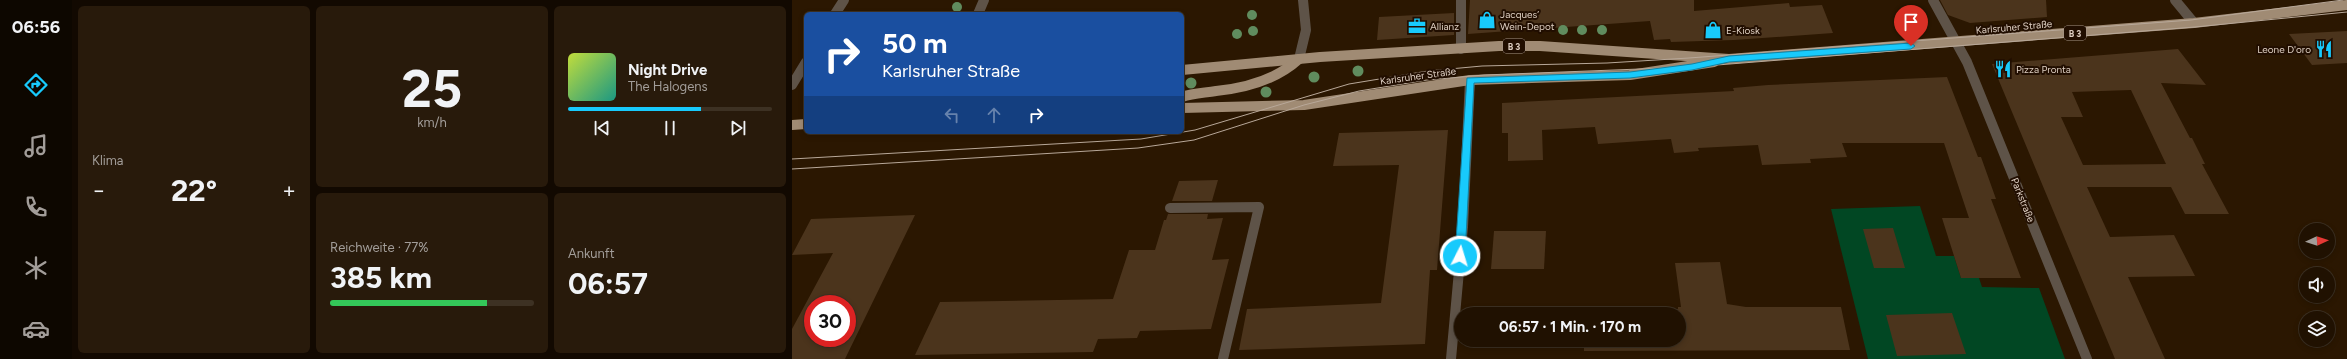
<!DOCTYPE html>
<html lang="de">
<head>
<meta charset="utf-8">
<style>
	:root { --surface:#201101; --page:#281a0b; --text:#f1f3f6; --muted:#a29d99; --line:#3d3123; --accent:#18cafc }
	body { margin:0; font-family:Figtree,sans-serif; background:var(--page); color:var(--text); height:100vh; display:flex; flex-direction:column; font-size:15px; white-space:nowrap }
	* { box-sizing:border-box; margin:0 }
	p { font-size:13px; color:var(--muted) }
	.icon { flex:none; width:22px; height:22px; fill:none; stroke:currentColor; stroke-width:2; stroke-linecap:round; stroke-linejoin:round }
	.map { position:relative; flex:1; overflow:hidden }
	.panel { display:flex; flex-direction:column; gap:6px; padding:6px; background:#120901; width:720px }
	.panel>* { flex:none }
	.banner { position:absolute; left:12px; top:12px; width:380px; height:122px; border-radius:6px; box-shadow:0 2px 6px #0003,0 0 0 1px var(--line); background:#1a4fa0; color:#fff; overflow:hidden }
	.needle { width:26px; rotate:87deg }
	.buttons { position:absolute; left:1507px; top:223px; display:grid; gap:8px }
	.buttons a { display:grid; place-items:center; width:36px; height:36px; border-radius:50%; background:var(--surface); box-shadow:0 2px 6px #0003,0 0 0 1px var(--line); font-size:20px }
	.speed { position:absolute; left:12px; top:295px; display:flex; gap:8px; font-size:20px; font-weight:700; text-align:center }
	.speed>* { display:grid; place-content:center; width:52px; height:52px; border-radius:50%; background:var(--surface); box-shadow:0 2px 6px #0003,0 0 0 1px var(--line); line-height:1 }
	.speed .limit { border:6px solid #d22; background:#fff; color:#111 }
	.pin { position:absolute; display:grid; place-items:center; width:34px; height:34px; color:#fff; margin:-41px -17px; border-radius:50% 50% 50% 0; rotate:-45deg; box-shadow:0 0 4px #0007 }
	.pin .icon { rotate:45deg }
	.me { position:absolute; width:44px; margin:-22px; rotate:5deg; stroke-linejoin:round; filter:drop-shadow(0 0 3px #0008) }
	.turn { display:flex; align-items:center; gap:14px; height:84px; padding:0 12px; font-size:18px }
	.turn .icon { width:52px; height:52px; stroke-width:2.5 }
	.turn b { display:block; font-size:28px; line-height:34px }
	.lanes { display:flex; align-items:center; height:38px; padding:0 12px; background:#0003; justify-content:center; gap:20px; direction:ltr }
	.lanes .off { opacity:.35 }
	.big { font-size:30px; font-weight:700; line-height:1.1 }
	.panel .card { flex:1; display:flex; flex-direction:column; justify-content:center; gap:6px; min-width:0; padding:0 14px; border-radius:6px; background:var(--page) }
	.panel .dial { align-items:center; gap:0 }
	.dial b { font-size:52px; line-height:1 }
	.song { display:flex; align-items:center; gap:12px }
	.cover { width:48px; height:48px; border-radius:6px; background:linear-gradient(135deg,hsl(70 70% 55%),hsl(170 70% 35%)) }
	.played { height:4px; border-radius:2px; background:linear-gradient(90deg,var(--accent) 65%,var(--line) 65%) }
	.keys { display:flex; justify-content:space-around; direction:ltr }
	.heat { display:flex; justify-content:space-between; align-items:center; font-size:22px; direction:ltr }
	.charge { height:6px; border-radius:3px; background:linear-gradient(90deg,#34c759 77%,var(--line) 0) }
	.panel .tiles { flex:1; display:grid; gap:6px; grid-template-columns:repeat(3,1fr) }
	.card:first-child { grid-row:span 2 }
	.trip { position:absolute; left:662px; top:307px; width:232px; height:40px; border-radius:20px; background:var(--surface); box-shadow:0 2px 6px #0003,0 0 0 1px var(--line); font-weight:700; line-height:40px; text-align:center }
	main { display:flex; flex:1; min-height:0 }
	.dock { display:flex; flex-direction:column; width:72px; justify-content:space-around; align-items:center; background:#0d0700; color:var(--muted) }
	.dock .icon { width:28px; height:28px }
	.dock .selected { color:var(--accent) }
	.dock b { font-size:18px; color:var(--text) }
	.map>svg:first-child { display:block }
	.green { fill:#014723 }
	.building { fill:#4b341c; fill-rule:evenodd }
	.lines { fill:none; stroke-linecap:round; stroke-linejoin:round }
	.minor { stroke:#5e5348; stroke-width:10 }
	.major { stroke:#a08b74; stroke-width:10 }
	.tram { stroke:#b8a899; stroke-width:1 }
	.tree { fill:#608c5e }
	.route { fill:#18cafc; stroke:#1083a4 }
	.labels { text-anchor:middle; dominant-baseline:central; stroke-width:4; stroke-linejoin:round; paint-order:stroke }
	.shield { fill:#210e00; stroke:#a59588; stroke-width:1 }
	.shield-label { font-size:9px; font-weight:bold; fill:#decfc2 }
	.poi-label { font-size:10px; fill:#decfc2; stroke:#210e00; text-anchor:start }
	.street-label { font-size:10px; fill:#decfc2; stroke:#210e00 }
</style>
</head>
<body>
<main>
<nav class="dock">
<b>06:56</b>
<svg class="icon selected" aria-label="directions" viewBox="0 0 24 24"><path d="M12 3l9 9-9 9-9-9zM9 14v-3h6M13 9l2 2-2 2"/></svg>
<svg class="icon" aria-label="music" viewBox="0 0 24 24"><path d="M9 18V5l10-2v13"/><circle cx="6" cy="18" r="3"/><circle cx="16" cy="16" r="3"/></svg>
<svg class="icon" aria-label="phone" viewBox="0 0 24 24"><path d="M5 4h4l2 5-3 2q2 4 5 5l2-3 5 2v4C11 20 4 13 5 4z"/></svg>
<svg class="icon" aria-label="climate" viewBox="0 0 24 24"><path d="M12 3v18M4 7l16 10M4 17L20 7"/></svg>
<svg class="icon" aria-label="car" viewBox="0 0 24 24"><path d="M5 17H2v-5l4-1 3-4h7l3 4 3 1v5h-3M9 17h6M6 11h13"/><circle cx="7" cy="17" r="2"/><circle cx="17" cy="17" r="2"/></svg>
</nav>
<section class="panel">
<div class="tiles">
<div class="card"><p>Klima</p>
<div class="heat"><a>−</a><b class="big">22°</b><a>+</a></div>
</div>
<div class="card dial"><b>25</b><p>km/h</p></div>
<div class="card">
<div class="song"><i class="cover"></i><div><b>Night Drive</b><p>The Halogens</p></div></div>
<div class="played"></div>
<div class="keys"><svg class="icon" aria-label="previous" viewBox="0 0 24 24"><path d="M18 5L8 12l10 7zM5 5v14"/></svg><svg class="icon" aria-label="pause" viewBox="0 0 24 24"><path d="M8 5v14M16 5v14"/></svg><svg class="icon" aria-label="next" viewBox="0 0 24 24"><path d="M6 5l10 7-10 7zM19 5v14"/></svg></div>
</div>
<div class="card"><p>Reichweite · 77%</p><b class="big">385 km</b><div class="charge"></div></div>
<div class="card"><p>Ankunft</p><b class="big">06:57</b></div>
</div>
</section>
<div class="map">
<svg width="1555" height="359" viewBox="0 0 1555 359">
	<rect width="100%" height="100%" fill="#2b1701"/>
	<polygon class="green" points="1128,206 1144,256 1162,256 1169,278 1187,278 1190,287 1247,288 1273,359 1076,359 1039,209"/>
	<g class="building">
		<polygon points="678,0 902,0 902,11 997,3 998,7 1030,5 1041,33 942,40 879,42 878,39 862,40 858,21 676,34"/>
		<polygon points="1148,0 1254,0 1255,17 1178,23 1156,15"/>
		<polygon points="662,13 662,35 585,40 587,17"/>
		<polygon points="1555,31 1555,63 1520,65 1497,34"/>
		<path d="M1386,49L1414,85L1369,83L1398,138H1400L1413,164H1410L1437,214H1393L1379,187H1295L1318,237L1382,235L1403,276L1336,277L1373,359H1323L1200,64ZM1339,90L1374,164L1291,165L1269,117H1291L1280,92Z"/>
		<polygon points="1155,77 1186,157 1189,157 1204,199 1199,199 1229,278 1169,278 1150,218 1177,218 1152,143 1050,143 1055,157 1018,159 1019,163 970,165 966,145 906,148 907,151 882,153 879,139 806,144 803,127 750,130 751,160 716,161 716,133 710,133 710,103 942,91 941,88 976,85"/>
		<polygon points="656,130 645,270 638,270 633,344 447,350 455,309 589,303 607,165 541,166 547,133"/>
		<polygon points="426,180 420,201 380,201 387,181"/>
		<polygon points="376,214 416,214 415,219 431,218 420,260 437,259 419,329 348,331 345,338 306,339 301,352 123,355 148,302 321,299 337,250 363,250 372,220 374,220"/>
		<path d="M123,215L53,359H0V329L41,253L0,255L19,219ZM21,304H55V338H21Z"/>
		<polygon points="1101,228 1113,268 1082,268 1071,229"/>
		<polygon points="702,231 754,231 752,269 699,269"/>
		<polygon points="928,262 935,304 954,307 1049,307 1058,350 792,351 792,340 887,340 887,314 791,314 791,308 886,309 886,307 889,307 883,263"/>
		<polygon points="1160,313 1174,354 1105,356 1094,315"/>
	</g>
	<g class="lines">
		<g class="minor">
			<polyline points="669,0 669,49"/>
			<polyline points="1141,0 1175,62 1295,359"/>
			<polyline points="1383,0 1402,23"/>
			<polyline points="43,14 52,0"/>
			<polyline points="186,14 192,0"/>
			<polyline points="507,59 514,30 511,0"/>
			<polyline points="0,85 14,62"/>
			<polyline points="378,208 467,207 431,359"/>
			<polyline points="659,359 671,227 678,80"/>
		</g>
		<g class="major">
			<polyline points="390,70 528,57 707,46 748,46 937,59 1402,23 1555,5"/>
			<path d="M390,97C401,93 412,93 424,91C454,88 484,80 507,59"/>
			<polyline points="390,108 512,105 678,80 838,75 922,62"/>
			<polyline points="0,125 14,124"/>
		</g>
		<g class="tram">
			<polyline points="0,159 349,139 403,130 557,84 636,71 690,66 815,63 897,58 1399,20 1551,0"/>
			<polyline points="0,169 346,148 402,140 512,105 567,91 635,80 692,75 900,67 1403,27 1555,12"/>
		</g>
	</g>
	<g class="tree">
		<circle cx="165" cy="7" r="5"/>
		<circle cx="460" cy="15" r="5"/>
		<circle cx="771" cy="30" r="5"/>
		<circle cx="790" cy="30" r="5"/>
		<circle cx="810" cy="30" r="5"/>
		<circle cx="461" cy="31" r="5"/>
		<circle cx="445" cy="34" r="5"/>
		<circle cx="566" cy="71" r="5.5"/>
		<circle cx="522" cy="77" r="5.5"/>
		<circle cx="399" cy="83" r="5.5"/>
		<circle cx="474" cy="92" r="5.5"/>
	</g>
	<polygon class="route" points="1119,43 1123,46 1119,49 937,62 900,70 838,78 682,83 673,256 668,261 663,256 675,78 838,72 900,64 937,56"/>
	<defs>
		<g id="shop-bare" transform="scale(1.38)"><path d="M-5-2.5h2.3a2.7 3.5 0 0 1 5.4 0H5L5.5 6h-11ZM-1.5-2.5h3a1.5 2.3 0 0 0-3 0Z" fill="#18cafc" stroke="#210e00" stroke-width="2.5" paint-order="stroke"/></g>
		<g id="office-bare" transform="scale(1.38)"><path d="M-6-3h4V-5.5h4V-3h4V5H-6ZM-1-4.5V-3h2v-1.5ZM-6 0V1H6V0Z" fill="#18cafc" stroke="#210e00" stroke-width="2.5" paint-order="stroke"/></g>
		<g id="restaurant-bare" transform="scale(1.38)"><path d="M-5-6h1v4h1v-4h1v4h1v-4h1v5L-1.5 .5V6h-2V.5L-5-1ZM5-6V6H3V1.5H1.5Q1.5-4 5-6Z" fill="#18cafc" stroke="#210e00" stroke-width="2.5" paint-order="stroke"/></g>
	</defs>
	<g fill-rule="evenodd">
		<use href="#shop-bare" x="695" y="20"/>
		<use href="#office-bare" x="625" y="26"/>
		<use href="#shop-bare" x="921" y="30"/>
		<use href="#restaurant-bare" x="1532" y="49"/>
		<use href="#restaurant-bare" x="1211" y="69"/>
	</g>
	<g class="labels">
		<g class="shield">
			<rect x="1272" y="26" width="22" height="14" rx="3"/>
			<rect x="711" y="39" width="22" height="14" rx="3"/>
		</g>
		<g class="shield-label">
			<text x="1283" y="33">B 3</text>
			<text x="722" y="46">B 3</text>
		</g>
		<g class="poi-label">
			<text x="708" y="14">Jacques’<tspan x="708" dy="12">Wein-Depot</tspan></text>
			<text x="638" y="26">Allianz</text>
			<text x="934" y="30">E-Kiosk</text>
			<text x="1519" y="49" text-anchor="end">Leone D'oro</text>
			<text x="1224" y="69">Pizza Pronta</text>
		</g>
		<g class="street-label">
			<text transform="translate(1222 27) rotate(-5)">Karlsruher Straße</text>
			<text transform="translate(626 76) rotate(-8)">Karlsruher Straße</text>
			<text transform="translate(1231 200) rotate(68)">Parkstraße</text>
		</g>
	</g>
</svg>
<div class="buttons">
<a><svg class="needle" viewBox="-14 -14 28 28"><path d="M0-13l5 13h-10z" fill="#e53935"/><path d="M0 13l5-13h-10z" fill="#a29d99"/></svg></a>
<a><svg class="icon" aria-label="sound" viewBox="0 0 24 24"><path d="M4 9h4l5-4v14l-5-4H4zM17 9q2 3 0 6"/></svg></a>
<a><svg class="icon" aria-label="layers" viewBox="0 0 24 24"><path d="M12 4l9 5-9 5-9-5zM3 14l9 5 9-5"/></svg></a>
</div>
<div class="speed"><div class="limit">30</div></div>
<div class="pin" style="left:1119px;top:46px;background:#d93025"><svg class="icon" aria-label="arrive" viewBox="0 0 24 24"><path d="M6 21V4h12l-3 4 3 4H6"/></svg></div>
<svg class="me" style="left:668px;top:256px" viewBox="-20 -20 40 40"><circle r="17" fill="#18cafc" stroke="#fff" stroke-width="3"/><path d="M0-11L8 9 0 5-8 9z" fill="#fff"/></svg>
<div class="trip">06:57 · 1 Min. · 170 m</div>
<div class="banner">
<div class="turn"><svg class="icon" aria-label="right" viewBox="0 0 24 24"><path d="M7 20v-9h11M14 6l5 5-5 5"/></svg><div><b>50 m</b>Karlsruher Straße</div></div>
<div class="lanes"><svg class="icon off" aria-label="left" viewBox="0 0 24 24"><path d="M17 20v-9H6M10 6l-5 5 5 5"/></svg><svg class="icon off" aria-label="ahead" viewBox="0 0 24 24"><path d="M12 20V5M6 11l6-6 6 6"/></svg><svg class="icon" aria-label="right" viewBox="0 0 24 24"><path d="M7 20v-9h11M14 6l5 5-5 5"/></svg></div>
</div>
</div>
</main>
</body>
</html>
